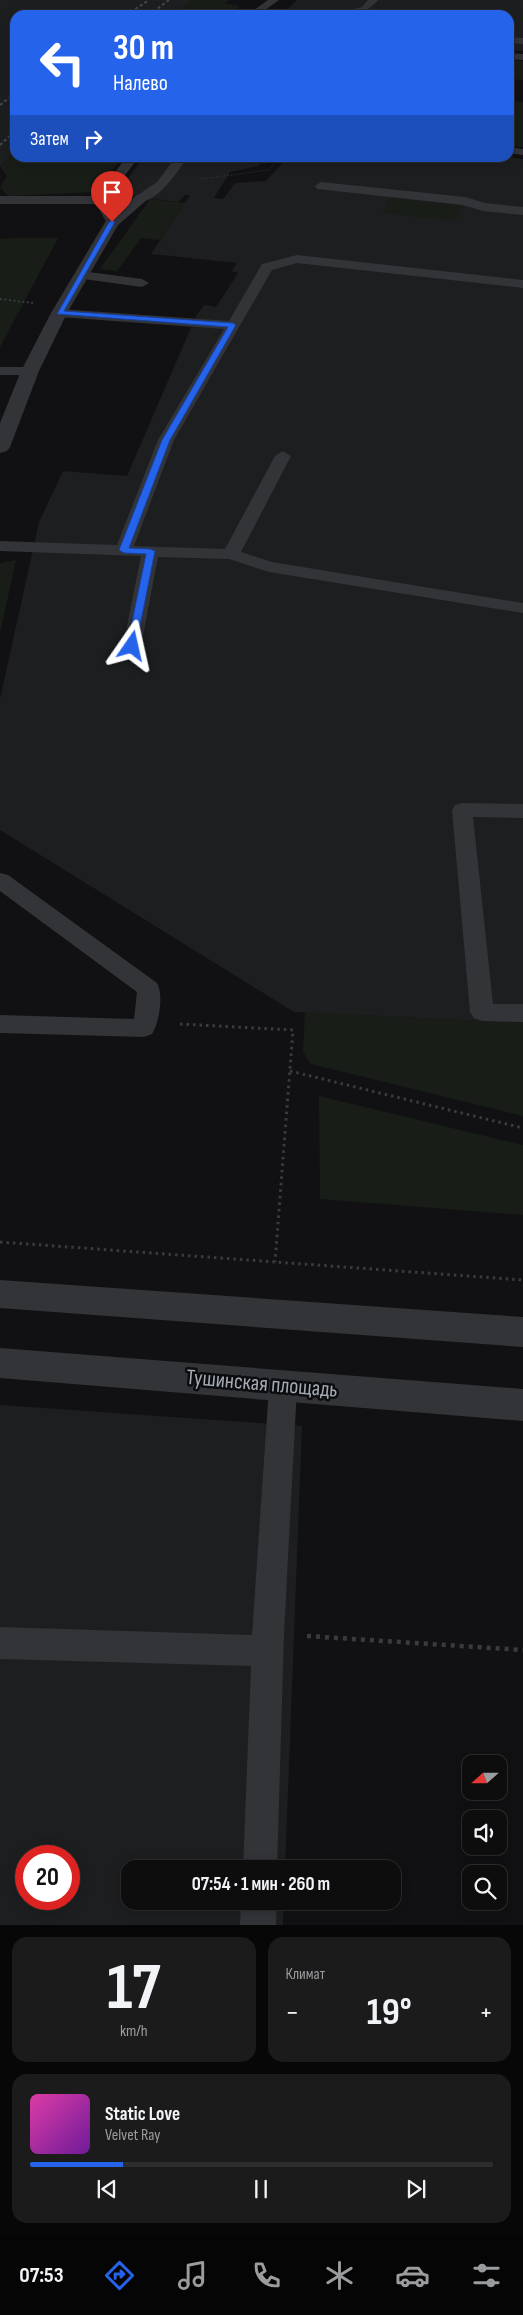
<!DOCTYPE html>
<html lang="ru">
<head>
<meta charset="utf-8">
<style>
	:root { --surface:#0d0d0e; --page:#1b1b1c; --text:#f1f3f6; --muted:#9a9c9e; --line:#2d2d2e; --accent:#2563eb }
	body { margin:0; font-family:"Sofia Sans Condensed",sans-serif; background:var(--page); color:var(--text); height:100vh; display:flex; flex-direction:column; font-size:19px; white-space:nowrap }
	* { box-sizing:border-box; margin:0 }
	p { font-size:16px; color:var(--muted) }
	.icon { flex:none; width:28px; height:28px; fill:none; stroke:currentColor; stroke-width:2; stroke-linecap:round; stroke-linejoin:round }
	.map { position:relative; height:1925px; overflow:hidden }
	.side { display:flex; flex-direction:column; gap:12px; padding:12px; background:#070708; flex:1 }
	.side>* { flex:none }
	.top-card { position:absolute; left:10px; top:10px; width:504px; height:152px; border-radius:15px; box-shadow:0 2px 12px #0003,0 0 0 1px var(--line); background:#2563eb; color:#fff; overflow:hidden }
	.needle { width:32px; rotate:249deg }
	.buttons { position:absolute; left:462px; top:1755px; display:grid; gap:10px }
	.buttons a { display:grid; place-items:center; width:45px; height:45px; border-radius:10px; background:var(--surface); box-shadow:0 2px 12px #0003,0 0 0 1px var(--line); font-size:25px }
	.speed { position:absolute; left:15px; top:1845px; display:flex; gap:10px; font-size:25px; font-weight:700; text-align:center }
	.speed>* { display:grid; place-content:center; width:65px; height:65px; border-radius:50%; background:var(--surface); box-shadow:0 2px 12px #0003,0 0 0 1px var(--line); line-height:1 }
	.speed .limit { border:8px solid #d22; background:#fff; color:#111 }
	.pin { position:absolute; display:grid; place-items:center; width:42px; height:42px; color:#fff; margin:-51px -21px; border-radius:50% 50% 50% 0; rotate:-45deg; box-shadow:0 0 5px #0007 }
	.pin .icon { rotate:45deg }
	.me { position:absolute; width:55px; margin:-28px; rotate:11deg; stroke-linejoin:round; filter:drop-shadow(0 0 4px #0008) }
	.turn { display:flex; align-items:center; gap:18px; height:105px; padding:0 20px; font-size:22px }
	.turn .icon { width:65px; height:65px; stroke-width:2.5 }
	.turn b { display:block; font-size:35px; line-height:42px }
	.then { display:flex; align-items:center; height:48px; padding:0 20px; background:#0003; gap:10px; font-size:19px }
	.big { font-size:38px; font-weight:700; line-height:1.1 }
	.side .widget { flex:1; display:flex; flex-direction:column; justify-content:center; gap:8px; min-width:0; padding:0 18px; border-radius:15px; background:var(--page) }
	.side .dial { align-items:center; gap:0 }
	.dial b { font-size:65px; line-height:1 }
	.song { display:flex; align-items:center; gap:15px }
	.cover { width:60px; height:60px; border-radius:8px; background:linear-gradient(135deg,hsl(320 70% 55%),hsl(280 70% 35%)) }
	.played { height:5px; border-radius:2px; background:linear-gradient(90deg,var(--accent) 20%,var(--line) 20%) }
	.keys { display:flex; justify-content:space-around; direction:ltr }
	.heat { display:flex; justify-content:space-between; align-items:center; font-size:28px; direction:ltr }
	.side .tiles { flex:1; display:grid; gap:12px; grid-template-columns:1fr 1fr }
	.widget:last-child { grid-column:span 2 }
	.trip { position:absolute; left:121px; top:1860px; width:280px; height:50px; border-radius:15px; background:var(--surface); box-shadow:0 2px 12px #0003,0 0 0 1px var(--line); font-weight:700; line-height:50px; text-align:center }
	.tabs { display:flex; height:80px; justify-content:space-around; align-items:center; background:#050506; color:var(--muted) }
	.tabs .icon { width:35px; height:35px }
	.tabs .on { color:var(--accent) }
	.tabs b { font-size:22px; color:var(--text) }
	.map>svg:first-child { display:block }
	.built { fill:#1d1e20; fill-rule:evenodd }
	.green { fill:#181d17 }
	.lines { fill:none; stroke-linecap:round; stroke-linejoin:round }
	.path-far3 { stroke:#383b3f; stroke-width:1; stroke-dasharray:1 2; stroke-linecap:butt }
	.path-far2 { stroke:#383b3f; stroke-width:2; stroke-dasharray:2 2.5; stroke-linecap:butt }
	.path-far1 { stroke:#383b3f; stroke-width:3; stroke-dasharray:2.5 4; stroke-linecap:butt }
	.path { stroke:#383b3f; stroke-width:4.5; stroke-dasharray:4 5; stroke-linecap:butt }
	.lane { fill:#323438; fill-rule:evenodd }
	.street { fill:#323438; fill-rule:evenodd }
	.rail { stroke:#45484d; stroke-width:2; stroke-dasharray:3 2.5; stroke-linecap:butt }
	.route { fill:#2563eb; stroke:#184099 }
	.labels { text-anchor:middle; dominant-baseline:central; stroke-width:5; stroke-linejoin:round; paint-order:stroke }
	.near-street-label { font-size:22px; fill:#a2abb4; stroke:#0c0c0e }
</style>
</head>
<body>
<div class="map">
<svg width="523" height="1925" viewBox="0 0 523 1925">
	<rect width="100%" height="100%" fill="#111113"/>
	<g class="built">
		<polygon points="0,0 193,0 172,15 15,15 15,152 0,166"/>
		<polygon points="297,0 523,0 523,51 509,50 509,15 281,15"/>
		<polygon points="509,157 523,159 523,1023 294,1012 0,830 0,699 39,522 63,471 127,476 196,316 204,305 216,307 238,273 232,271 237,263 151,254 190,195 185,195 178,202 116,194 143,158 266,158 258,166 230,172 214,198 223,199 235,183 266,181 287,158"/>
		<path d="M0,1405L302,1426L285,1869H130V1901H284L283,1925H0ZM26,1856H69V1899H26Z"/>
	</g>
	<g class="green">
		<polygon points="193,0 229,0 225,3 239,6 235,15 172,15"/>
		<polygon points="509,60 523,61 523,80 509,79"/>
		<polygon points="509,101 523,102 523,147 509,146"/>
		<polygon points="15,152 15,158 122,158 95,192 8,196 0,187 7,176 0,166"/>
		<polygon points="390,198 463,205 456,221 382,213"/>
		<polygon points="150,199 185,203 160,240 141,238 117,271 100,269"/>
		<polygon points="14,238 58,238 0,347 0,239"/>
		<polygon points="16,560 0,633 0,563"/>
		<polygon points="305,1012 523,1023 523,1116 311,1064 303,1052"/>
		<polygon points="319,1096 523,1145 523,1215 320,1199"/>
	</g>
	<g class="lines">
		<g class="path-far3">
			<polyline points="410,158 413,162"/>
			<polyline points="201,179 269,170 280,158"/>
		</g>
		<polyline class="path-far2" points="0,299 33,303"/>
		<g class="path-far1">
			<polyline points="180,1024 293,1030 275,1262"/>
			<polyline points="290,1071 523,1128"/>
			<polyline points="0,1242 523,1280"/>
		</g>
		<polyline class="path" points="307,1636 523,1650"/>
		<g class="lane">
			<polygon points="268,0 279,0 258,15 247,15"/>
			<path d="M368,0H378C365,16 348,15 329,15L362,7Z"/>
			<polygon points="509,37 523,38 523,44 509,43"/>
			<polygon points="509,53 523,54 523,60 509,59"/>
			<polygon points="509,147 523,149 523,155 509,153"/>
			<polygon points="126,158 138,158 106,200 118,222 116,225 108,225 96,204 0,204 0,196 96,196"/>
			<path d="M175,158H187C178,171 156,205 138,201L136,198L138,195L157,182Z"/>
			<polygon points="321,182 465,197 485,203 523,207 523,215 483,211 463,205 317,189 315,186"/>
			<polygon points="297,255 523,280 523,288 297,263 272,270 174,440 134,546 225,549 275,456 283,451 291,456 241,552 272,562 523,603 523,613 269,572 229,559 158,557 141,646 138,650 126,650 123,646 141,556 0,551 0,541 117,545 158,440 224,329 59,317 52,313 59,309 229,321 262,264"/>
			<polygon points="81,271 142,279 149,283 142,287 76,278 74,275"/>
			<polygon points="0,367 30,367 37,371 30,375 0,375"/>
			<polygon points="462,803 523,804 523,818 473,817 493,1004 523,1004 523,1022 482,1021 474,1018 470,1012 452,810 455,805"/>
			<path d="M0,873L8,875L157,983C164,995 159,1023 152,1034L144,1037L0,1033V1015L134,1019L137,992L0,891Z"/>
			<polygon points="283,1374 293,1378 297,1387 284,1634 277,1869 243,1869 251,1666 0,1659 0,1627 252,1635 269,1387 273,1378"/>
			<polygon points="241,1901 277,1901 276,1925 240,1925"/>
		</g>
		<g class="street">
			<polygon points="142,194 149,198 118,225 67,313 39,371 10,447 7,451 0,453 0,423 21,371 51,313 107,219 137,195"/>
			<polygon points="0,1280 523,1317 523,1347 0,1308"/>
			<polygon points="0,1348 523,1389 523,1421 0,1378"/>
		</g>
		<g class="rail">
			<polyline points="126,15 149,0"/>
			<polyline points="149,15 169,0"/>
			<polyline points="0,105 15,93"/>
			<polyline points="0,145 15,131"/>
		</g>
	</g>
	<polygon class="route" points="112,220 115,222 64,311 233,323 236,325 170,440 129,548 150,549 155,551 136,646 132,649 127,646 146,554 124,553 119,550 162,440 228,327 57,314 109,222"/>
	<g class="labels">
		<g class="near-street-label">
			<text transform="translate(262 1384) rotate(5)">Тушинская площадь</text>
		</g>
	</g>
</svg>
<div class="buttons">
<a><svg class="needle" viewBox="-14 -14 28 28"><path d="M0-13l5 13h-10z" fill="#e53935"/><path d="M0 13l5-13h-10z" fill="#9a9c9e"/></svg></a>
<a><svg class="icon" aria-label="sound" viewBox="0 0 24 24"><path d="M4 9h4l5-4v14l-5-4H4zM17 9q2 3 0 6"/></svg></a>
<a><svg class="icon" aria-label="search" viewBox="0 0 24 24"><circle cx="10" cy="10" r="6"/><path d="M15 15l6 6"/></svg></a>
</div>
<div class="speed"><div class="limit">20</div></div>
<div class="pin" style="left:112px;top:222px;background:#d93025"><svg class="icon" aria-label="arrive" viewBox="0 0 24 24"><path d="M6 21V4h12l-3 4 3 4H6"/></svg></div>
<svg class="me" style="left:132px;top:646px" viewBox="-20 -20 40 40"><path d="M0-17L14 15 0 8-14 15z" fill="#2563eb" stroke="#fff" stroke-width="4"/></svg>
<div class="trip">07:54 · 1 мин · 260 m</div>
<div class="top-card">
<div class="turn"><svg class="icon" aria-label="left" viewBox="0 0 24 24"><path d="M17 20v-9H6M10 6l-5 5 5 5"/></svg><div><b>30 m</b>Налево</div></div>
<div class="then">Затем<svg class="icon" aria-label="right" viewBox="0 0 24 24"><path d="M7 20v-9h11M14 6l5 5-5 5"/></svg></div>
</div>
</div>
<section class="side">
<div class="tiles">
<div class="widget dial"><b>17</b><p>km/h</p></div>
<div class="widget"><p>Климат</p>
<div class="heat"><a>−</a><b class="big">19°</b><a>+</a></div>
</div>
<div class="widget">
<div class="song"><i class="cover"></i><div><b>Static Love</b><p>Velvet Ray</p></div></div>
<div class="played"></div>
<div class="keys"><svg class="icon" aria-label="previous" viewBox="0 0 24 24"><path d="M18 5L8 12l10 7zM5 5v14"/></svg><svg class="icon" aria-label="pause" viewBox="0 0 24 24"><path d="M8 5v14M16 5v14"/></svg><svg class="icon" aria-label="next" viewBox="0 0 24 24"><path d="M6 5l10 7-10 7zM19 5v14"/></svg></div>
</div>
</div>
</section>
<nav class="tabs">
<b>07:53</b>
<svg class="icon on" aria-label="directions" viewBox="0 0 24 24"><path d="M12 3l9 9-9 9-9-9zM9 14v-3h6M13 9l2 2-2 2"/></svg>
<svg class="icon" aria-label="music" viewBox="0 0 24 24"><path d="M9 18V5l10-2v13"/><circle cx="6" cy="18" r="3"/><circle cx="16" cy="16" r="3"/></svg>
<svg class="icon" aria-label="phone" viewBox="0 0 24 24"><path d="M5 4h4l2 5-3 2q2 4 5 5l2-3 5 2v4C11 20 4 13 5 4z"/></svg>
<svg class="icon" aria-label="climate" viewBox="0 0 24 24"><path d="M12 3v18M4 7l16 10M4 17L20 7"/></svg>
<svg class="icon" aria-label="car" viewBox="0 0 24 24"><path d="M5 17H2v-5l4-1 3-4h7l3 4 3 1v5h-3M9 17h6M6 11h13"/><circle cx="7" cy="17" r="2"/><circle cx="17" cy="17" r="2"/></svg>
<svg class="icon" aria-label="filters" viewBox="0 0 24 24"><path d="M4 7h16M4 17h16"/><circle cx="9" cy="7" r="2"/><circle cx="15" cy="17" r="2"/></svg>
</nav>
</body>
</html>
